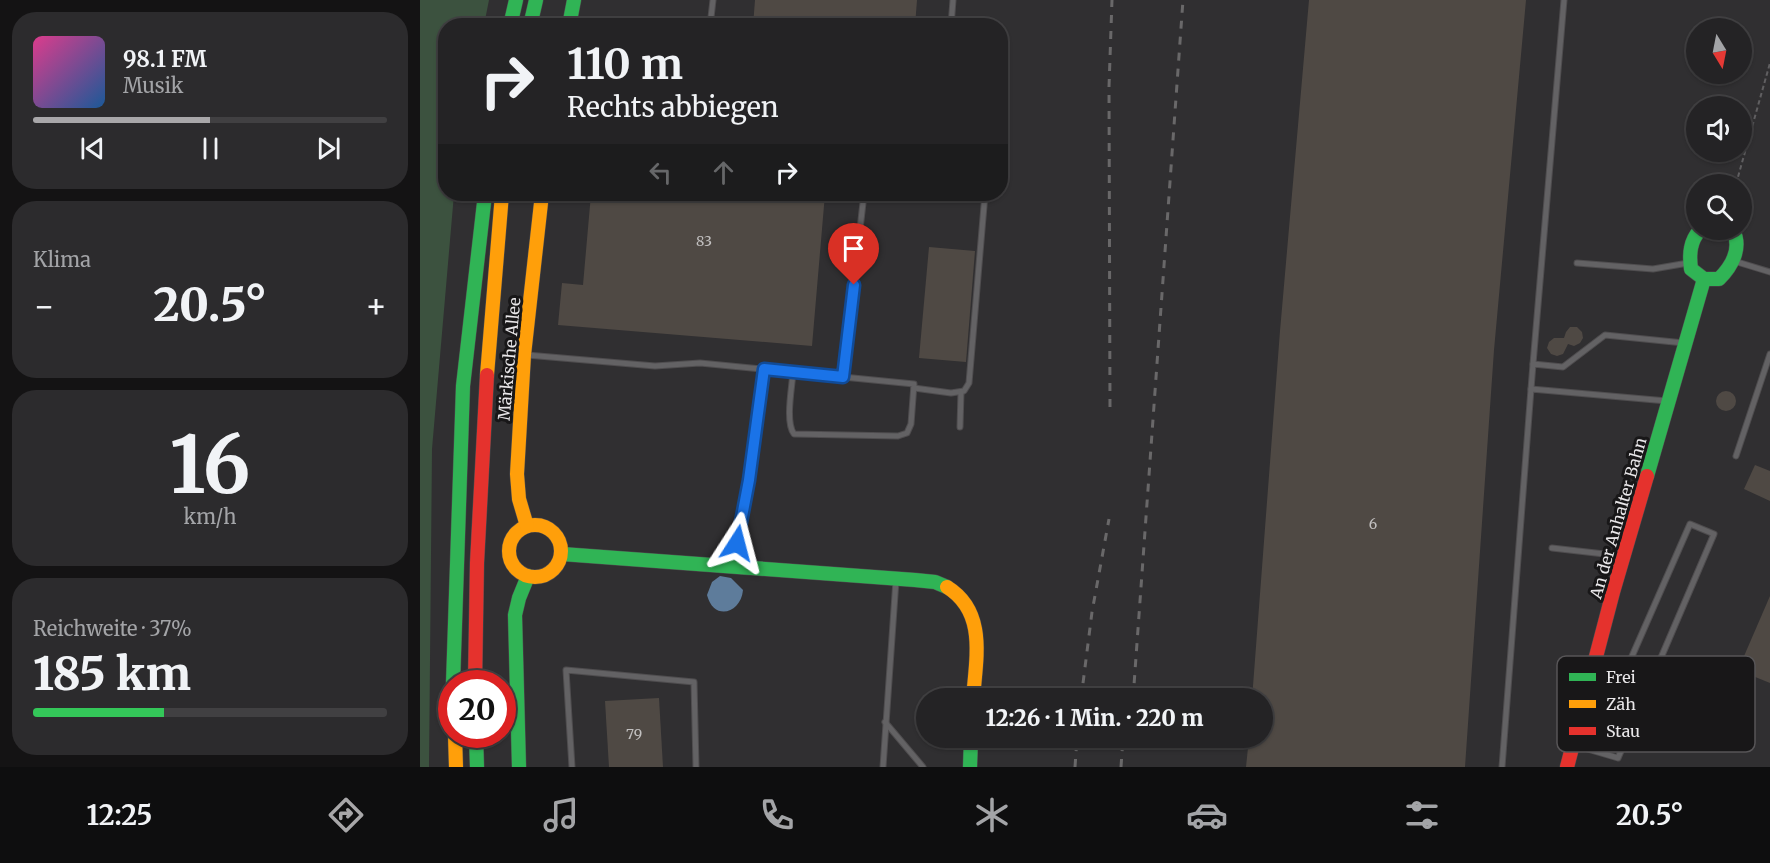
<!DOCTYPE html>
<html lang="de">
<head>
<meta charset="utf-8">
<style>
	:root { --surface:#242325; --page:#2c2b2d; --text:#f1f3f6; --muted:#a3a4a7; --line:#414042; --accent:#a8a7a9 }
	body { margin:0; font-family:Merriweather,serif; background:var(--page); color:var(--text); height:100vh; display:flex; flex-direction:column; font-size:22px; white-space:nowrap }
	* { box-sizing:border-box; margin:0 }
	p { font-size:20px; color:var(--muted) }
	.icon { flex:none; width:33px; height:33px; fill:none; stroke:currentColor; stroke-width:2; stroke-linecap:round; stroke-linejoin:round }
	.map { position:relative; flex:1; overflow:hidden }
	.side { display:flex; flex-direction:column; gap:12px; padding:12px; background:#141314; width:420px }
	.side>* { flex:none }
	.hud { position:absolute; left:18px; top:18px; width:570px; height:183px; border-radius:24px; box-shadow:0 2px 4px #0004,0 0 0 2px var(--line); background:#242325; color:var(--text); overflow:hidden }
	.needle { width:39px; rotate:170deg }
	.controls { position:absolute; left:1266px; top:18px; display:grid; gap:12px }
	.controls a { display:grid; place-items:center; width:66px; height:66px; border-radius:50%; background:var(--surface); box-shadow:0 2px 4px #0004,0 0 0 2px var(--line); font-size:30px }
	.speed { position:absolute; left:18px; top:670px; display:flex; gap:12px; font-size:30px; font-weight:700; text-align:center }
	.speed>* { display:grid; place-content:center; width:78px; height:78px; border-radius:50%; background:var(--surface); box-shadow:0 2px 4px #0004,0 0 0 2px var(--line); line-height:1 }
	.speed .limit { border:9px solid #d22; background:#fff; color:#111 }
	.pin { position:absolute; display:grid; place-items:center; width:51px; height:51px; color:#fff; margin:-62px -26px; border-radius:50% 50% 50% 0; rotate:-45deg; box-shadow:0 0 6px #0007 }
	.pin .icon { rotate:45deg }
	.me { position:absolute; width:66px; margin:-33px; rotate:9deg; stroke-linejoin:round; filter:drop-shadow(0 0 4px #0008) }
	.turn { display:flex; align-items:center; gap:21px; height:126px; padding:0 30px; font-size:27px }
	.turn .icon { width:78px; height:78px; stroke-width:2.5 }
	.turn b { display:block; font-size:42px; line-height:51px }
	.lanes { display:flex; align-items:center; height:57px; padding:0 30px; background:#0003; justify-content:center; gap:30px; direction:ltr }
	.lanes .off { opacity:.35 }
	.big { font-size:45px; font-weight:800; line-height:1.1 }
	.side .tile { flex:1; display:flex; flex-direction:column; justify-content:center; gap:9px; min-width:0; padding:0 21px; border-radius:24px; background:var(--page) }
	.side .dial { align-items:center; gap:0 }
	.dial b { font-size:78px; line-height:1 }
	.song { display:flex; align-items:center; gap:18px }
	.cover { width:72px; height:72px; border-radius:9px; background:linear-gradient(135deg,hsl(330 70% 55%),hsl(210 70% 35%)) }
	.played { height:6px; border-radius:3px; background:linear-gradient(90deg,var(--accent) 50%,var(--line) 50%) }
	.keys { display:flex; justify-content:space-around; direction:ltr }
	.heat { display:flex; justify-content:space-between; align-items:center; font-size:33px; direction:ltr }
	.charge { height:9px; border-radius:4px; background:linear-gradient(90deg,#34c759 37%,var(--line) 0) }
	.trip { position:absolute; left:496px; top:688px; width:357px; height:60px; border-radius:30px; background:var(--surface); box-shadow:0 2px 4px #0004,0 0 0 2px var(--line); font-weight:800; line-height:60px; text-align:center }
	.tabs { display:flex; height:96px; justify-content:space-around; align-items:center; background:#0e0e0f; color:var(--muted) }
	.tabs .icon { width:42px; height:42px }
	.tabs .current { color:var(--accent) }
	.tabs b { font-size:27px; color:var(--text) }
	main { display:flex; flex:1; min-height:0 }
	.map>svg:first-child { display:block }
	.green { fill:#3c523f }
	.water { fill:#5e7c9b }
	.building { fill:#4f4944 }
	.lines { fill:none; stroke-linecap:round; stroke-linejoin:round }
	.lane-casing { stroke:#4f4d4f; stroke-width:7 }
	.fast-casing { stroke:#4f4d4f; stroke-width:15 }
	.slow-casing { stroke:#4f4d4f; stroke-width:15 }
	.jam-casing { stroke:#4f4d4f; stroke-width:15 }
	.path { stroke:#605f61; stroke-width:2; stroke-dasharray:4.5 3; stroke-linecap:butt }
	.lane { stroke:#636264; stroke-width:5 }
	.fast { stroke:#30b455; stroke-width:14 }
	.slow { stroke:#ff9f0a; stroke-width:14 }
	.jam { stroke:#e5322d; stroke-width:14 }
	.rail { stroke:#696869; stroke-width:3; stroke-dasharray:8 8; stroke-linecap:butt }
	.route-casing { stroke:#114b97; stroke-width:15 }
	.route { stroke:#1a73e8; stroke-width:10 }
	.labels { text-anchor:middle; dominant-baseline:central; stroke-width:6; stroke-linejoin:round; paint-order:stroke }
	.number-label { font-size:14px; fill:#c2c0c0 }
	.street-label { font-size:16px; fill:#e9e7e9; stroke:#181718 }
	.key { fill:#181718; stroke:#575557; stroke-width:1.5 }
	.key-label { font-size:16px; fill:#e9e7e9 }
</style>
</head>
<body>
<main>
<section class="side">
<div class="tile">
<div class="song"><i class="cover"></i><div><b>98.1 FM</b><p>Musik</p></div></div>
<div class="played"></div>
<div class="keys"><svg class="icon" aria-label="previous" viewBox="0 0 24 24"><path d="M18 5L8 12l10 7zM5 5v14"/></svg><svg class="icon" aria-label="pause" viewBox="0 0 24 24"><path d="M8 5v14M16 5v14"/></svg><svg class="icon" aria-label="next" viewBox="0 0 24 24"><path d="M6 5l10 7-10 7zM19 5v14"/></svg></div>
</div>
<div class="tile"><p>Klima</p>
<div class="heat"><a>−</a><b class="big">20.5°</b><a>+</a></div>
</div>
<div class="tile dial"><b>16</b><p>km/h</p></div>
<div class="tile"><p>Reichweite · 37%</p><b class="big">185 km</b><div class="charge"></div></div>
</section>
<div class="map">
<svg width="1350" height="767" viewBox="0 0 1350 767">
	<rect width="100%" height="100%" fill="#302f31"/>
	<polygon class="green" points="0,0 69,0 64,25 26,26 26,194 34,194 12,449 9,767 0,767"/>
	<path class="water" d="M300,576L311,578L323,590C321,613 294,622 287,595L292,582Z"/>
	<g class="building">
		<polygon points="335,0 497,0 495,26 333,26"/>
		<polygon points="889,0 1106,0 1074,350 1045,767 826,767 829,738 843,738 843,699 832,699 860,331"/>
		<polygon points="171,194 405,194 392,346 138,325 142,283 163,285"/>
		<polygon points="509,247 555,251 546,362 499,358"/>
		<polygon points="1150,327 1157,327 1162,332 1163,338 1160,343 1154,346 1148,344 1143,354 1137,356 1131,354 1127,348 1129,342 1134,338 1144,338 1146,332"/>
		<circle cx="1306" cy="401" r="10"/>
		<polygon points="1335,465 1350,471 1350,501 1324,489"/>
		<polygon points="1350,596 1350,683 1318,670"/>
		<polygon points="239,698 243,767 189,767 185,701"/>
	</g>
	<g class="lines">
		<g class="lane-casing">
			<g id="lane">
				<polyline points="290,26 293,0"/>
				<polyline points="531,26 533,0"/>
				<polyline points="1314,261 1350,272"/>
				<polyline points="1157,263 1233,269 1268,263"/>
				<polyline points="107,355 235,366 280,363 423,377 444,194"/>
				<polyline points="1113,364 1144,0"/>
				<path d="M373,372C372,388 365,422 374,434L478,436L487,433L491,424L494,384L423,377"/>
				<polyline points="494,388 531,393 544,391 549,383 565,194"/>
				<polyline points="1111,389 1113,364 1143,367 1185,335 1264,343"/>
				<polyline points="540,427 541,392"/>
				<polyline points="1316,456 1350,354"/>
				<polyline points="1132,548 1202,556"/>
				<polyline points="316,564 344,369"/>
				<polyline points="465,722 503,767"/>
				<polyline points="1154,745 1198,758 1294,534 1270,524 1202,679"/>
				<polyline points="152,767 146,670 274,682 276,767"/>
				<polyline points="463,767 476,580"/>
				<polyline points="1082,767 1111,389 1247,401"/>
			</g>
		</g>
		<g class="fast-casing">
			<g id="fast">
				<polyline points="90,26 96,0"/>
				<polyline points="110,26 116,0"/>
				<polyline points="149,26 154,0"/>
				<path d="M1280,230C1270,241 1269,254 1271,269L1284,279H1299C1312,266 1322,248 1313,230"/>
				<polyline points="1227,476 1284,279"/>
				<polyline points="142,554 495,580 515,582 527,587"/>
				<polyline points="33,684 43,386 65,194"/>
				<polyline points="56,735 57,767"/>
				<polyline points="99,767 95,615 99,598 108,576"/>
				<polyline points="550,767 551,738"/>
			</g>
		</g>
		<g class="slow-casing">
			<g id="slow">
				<polyline points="67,375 82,194"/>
				<circle cx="115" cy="551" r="26"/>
				<polyline points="107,526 99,499 97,474 104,355 122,194"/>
				<path d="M527,587C567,612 556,658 553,699"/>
				<polyline points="35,735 36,767"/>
			</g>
		</g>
		<g class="jam-casing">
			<g id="jam">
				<polyline points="55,684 57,563 67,375"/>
				<polyline points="1147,767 1193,592 1227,476"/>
			</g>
		</g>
		<polyline class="path" points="1316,184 1350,63"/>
		<use href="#lane" class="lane"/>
		<use href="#fast" class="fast"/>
		<use href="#slow" class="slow"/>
		<use href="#jam" class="jam"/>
		<g class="rail">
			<polyline points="690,407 689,87 692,0"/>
			<polyline points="661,699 672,612 689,519"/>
			<polyline points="713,699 763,0"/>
			<polyline points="655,767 657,738"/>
			<polyline points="701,767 703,738"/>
		</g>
	</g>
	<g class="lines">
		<g class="route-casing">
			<polyline id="route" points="317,543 329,480 344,369 423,377 434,285"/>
		</g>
		<use href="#route" class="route"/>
	</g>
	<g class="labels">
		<g class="number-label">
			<text x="284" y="241">83</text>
			<text x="953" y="524">6</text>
			<text x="214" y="734">79</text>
		</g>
		<g class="street-label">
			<text transform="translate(89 359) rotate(-85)">Märkische Allee</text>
			<text transform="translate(1198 518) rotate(-74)">An der Anhalter Bahn</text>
		</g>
	</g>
	<rect x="1137" y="656" width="198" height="96" rx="9" class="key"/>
	<rect x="1149" y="673" width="27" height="8" fill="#30b455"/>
	<rect x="1149" y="700" width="27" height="8" fill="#ff9f0a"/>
	<rect x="1149" y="727" width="27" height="8" fill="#e5322d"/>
	<g class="key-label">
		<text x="1186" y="683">Frei</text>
		<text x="1186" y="710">Zäh</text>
		<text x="1186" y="737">Stau</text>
	</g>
</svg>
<div class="controls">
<a><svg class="needle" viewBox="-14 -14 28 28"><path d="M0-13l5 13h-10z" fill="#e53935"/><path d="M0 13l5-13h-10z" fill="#a3a4a7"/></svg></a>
<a><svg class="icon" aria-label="sound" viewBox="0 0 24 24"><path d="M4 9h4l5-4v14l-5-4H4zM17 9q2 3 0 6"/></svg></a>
<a><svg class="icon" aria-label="search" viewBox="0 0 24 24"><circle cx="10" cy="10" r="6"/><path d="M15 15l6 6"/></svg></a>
</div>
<div class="speed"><div class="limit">20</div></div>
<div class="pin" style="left:434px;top:285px;background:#d93025"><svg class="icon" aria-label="arrive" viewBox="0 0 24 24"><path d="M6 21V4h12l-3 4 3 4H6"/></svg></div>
<svg class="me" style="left:317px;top:543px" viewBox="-20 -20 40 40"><path d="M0-17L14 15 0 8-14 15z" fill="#1a73e8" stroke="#fff" stroke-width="4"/></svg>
<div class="trip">12:26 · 1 Min. · 220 m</div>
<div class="hud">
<div class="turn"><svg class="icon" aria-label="right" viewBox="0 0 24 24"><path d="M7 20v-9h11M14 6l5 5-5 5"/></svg><div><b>110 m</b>Rechts abbiegen</div></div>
<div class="lanes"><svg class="icon off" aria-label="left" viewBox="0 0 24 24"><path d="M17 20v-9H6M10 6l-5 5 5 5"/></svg><svg class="icon off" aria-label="ahead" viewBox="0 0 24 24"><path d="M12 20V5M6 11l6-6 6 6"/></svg><svg class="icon" aria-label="right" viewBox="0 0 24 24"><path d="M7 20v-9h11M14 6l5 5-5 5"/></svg></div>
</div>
</div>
</main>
<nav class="tabs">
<b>12:25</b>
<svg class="icon current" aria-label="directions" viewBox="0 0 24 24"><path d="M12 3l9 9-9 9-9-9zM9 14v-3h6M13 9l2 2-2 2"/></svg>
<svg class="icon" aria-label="music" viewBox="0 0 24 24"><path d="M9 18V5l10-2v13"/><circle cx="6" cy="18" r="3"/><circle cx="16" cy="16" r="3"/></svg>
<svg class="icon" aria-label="phone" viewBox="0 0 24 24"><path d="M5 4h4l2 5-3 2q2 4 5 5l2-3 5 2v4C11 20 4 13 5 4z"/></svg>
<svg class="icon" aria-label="climate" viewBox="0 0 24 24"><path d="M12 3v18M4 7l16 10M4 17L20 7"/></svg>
<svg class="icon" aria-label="car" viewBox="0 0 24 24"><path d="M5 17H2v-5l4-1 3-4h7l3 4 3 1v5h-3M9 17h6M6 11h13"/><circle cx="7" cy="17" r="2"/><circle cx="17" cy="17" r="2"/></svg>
<svg class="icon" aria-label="filters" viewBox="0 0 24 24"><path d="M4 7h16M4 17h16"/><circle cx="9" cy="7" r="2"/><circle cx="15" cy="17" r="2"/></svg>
<b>20.5°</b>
</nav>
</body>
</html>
